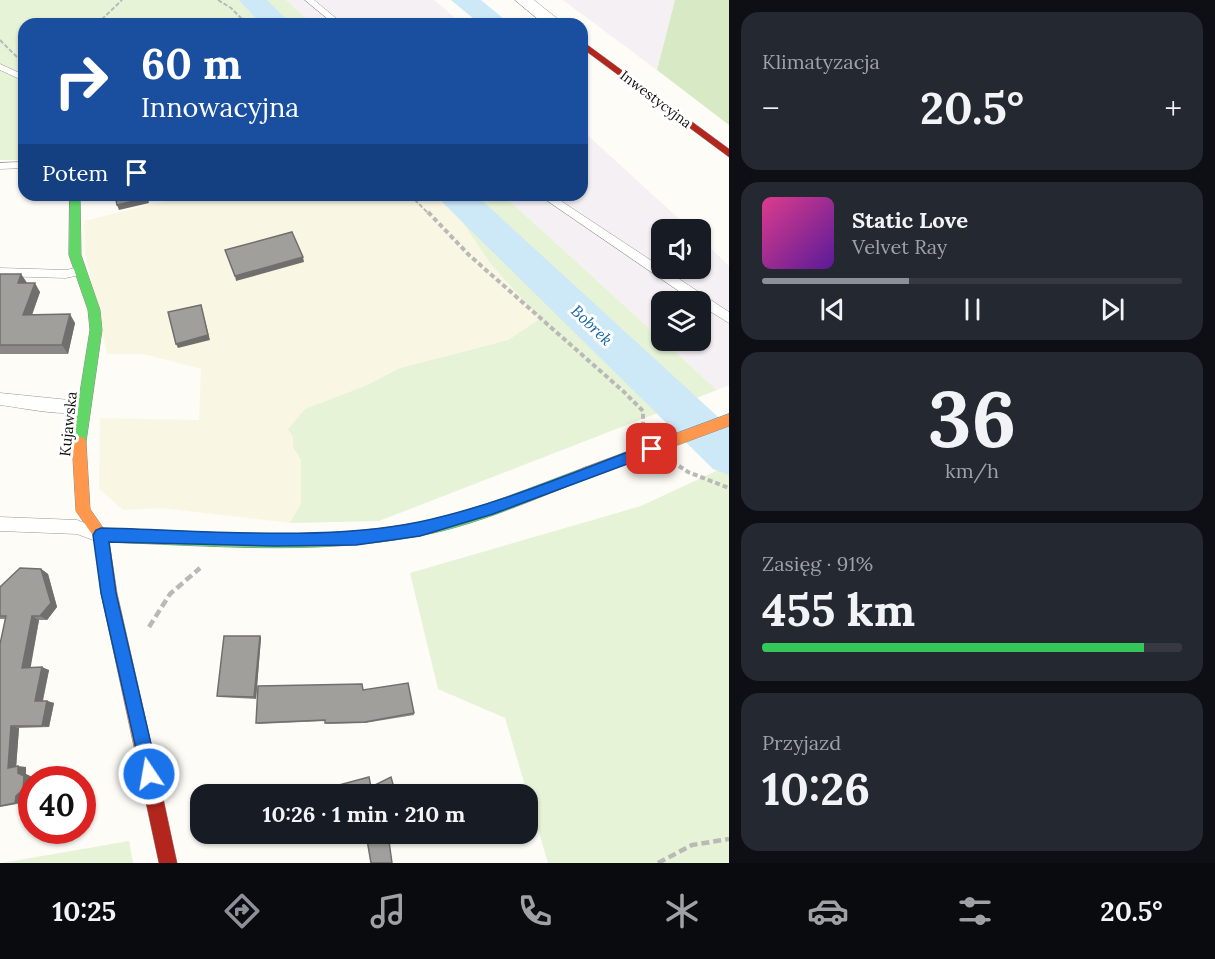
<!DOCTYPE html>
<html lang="pl">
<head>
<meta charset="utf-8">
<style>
	:root { --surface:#171b24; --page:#242831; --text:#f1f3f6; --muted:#9ea1a6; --line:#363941; --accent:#8c9099 }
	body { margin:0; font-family:Lora,serif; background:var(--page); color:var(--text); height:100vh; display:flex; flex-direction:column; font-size:22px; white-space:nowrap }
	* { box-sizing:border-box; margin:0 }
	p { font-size:20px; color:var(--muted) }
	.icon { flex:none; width:33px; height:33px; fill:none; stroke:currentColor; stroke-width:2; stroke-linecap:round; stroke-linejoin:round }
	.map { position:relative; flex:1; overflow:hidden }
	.drawer { display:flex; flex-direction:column; gap:12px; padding:12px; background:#0d0f14; width:486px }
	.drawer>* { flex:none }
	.banner { position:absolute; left:18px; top:18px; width:570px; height:183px; border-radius:18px; box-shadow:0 2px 4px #0004; background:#1a4fa0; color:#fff; overflow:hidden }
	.buttons { position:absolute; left:651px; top:219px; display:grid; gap:12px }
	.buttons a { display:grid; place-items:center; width:60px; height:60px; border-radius:12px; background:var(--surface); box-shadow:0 2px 4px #0004; font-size:30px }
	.speed { position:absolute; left:18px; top:766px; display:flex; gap:12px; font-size:30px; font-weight:700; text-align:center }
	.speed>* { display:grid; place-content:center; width:78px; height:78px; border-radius:50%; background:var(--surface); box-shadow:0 2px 4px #0004; line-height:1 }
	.speed .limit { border:9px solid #d22; background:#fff; color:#111 }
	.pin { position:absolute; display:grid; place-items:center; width:51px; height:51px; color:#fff; margin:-26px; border-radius:12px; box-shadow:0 3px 9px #0006 }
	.me { position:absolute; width:66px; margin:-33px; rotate:348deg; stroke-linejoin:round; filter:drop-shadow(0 0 4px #0008) }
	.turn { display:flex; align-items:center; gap:21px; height:126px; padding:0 24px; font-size:27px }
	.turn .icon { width:78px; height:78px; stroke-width:2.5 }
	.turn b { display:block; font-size:42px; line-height:51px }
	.then { display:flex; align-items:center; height:57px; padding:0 24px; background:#0003; gap:12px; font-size:22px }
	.big { font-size:45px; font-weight:700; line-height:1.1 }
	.drawer .widget { flex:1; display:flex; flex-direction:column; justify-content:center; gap:9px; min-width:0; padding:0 21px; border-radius:18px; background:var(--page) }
	.drawer .dial { align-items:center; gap:0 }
	.dial b { font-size:78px; line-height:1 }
	.song { display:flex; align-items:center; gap:18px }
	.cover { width:72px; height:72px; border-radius:9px; background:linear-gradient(135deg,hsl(330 70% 55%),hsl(270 70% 35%)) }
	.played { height:6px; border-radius:3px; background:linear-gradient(90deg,var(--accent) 35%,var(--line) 35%) }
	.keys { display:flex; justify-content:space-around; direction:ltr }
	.heat { display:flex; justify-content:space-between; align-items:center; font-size:33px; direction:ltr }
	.charge { height:9px; border-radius:4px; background:linear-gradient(90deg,#34c759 91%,var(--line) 0) }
	.trip { position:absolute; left:190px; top:784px; width:348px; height:60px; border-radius:18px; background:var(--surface); box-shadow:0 2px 4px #0004; font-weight:700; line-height:60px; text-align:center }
	.dock { display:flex; height:96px; justify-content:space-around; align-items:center; background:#090b0e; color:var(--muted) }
	.dock .icon { width:42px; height:42px }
	.dock .current { color:var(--accent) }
	.dock b { font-size:27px; color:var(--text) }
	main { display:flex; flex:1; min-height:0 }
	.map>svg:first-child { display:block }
	.industrial { fill:#f5f0f3 }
	.farmland { fill:#f9f7e4 }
	.green { fill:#e7f3d7 }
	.forest { fill:#d8eac5 }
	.water { fill:#cde8f7 }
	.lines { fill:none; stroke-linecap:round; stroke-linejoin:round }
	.river { fill:#cde8f7; fill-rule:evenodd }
	.lane-casing { stroke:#979795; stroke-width:1 }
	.street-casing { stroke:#979795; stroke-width:1 }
	.fast-casing { stroke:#8e8d8b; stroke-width:1 }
	.slow-casing { stroke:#8e8d8b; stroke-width:1 }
	.jam-casing { stroke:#8e8d8b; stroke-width:1 }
	.path-far2 { stroke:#b9b9b8; stroke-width:2; stroke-dasharray:4.5 2; stroke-linecap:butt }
	.path-far1 { stroke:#b9b9b8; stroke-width:4; stroke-dasharray:5 3; stroke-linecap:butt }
	.path { stroke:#b9b9b8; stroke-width:4.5; stroke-dasharray:8 4; stroke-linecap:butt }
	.lane { fill:#fffffe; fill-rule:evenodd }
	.street { fill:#fffffe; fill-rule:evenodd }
	.fast { fill:#63d668; fill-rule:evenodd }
	.slow { fill:#ff974d; fill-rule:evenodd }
	.jam { fill:#b3261e; fill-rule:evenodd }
	.wall { fill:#8a8986 }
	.shaded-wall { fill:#716f6d }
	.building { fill:#a19f9c; stroke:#716f6d; stroke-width:1.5 }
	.route { fill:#1a73e8; stroke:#114b97; stroke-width:1.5 }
	.labels { text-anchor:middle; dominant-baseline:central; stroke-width:6; stroke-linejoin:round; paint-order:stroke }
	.far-street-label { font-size:14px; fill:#111; stroke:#fff }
	.street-label { font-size:15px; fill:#111; stroke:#fff }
	.water-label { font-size:16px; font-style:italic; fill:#1768a6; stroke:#fff }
</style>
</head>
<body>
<main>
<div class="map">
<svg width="729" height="863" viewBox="0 0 729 863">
	<rect width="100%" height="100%" fill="#fdfcf7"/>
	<g class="industrial">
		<polygon points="286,0 434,0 462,24 313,24"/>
		<polygon points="563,0 675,0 657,70"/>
		<polygon points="582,130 690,229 662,230 662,268 700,268 701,239 729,266 729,385 717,390 663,341 700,340 700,302 662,302 661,339 503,195 582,195"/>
	</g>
	<polygon class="farmland" points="190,195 436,195 457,214 490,263 541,319 508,340 400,368 365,386 293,437 293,447 301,460 301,503 290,523 161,508 123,510 99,489 100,418 199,420 201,369 143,354 107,354 85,253 84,221"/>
	<g class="green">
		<polygon points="0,0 286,0 313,24 24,24 24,160 0,160"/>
		<polygon points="436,195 503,195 717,390 379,521 290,523 301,503 301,460 293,447 293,437 288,429 305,409 365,386 400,368 508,340 540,319 490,263 457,214"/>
		<polygon points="729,465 729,863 548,863 505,718 438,689 410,573 641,506"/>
		<polygon points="129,841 133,863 2,863"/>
	</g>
	<polygon class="forest" points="675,0 729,0 729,125 657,70"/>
	<polygon class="water" points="451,0 481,0 510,24 480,24"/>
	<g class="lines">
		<g class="river">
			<polygon points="239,0 267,0 291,24 261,24"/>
			<polygon points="438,195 476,195 729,427 729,475 713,469 443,203"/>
		</g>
		<g class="lane-casing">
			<g id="lane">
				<polygon points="305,0 314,0 343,24 334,24"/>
				<polygon points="0,64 24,75 24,81 0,70"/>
				<polygon points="24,162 24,168 0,169 0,163"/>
				<polygon points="539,195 552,195 729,312 729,323 700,305 700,302 695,302"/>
				<polygon points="80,267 84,268 86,271 84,274 66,278 0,276 0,268 66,270"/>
				<path d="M0,393L89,402L91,406L89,410C65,418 25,408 0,405Z"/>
				<polygon points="0,517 77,520 98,528 100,533 98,538 93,540 77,534 0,531"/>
			</g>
		</g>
		<g class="street-casing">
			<polygon id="street" points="515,0 534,0 564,24 544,24"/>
		</g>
		<g class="fast-casing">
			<g id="fast">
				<polygon points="70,195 80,195 81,255 100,310 102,330 86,442 84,446 79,448 74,446 72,442 90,330 88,310 69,255"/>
				<path d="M586,467L591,469L593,473L591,477C534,499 478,525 419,536C314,556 207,545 101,542L96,540L94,535L96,530L101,528C207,531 316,542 421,522C478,510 532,487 586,467Z"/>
			</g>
		</g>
		<g class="slow-casing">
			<g id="slow">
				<polygon points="729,414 729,426 586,479 581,477 579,473 581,469"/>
				<polygon points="79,436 84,438 86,442 90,509 108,535 117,593 157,770 154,776 148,779 142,776 139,770 101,593 94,537 76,511 72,442 74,438"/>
			</g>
		</g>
		<g class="jam-casing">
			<g id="jam">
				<polygon points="582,41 729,149 729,157 582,48"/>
				<polygon points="148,761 154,764 157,770 177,863 159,863 139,770 142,764"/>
			</g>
		</g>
		<g class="path-far2">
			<polyline points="218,0 231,8 247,24"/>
			<polyline points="97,24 122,0"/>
			<polyline points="0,40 17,57"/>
			<polyline points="410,195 429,214"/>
		</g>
		<g class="path-far1">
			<polyline points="428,212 469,255 623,391 643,411 643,424"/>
			<polyline points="679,466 688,472 729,488"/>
		</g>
		<g class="path">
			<polyline points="149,627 170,594 200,568"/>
			<polyline points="658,863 692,845 729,839"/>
		</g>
		<use href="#lane" class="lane"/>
		<use href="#street" class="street"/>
		<use href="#fast" class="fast"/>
		<use href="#slow" class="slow"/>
		<use href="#jam" class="jam"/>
	</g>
	<g class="wall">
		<polygon points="0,274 21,274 27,283 40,292 32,315 75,323 68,354 0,354"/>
		<polygon points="41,569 48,574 57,607 47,620 39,620 30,668 49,670 43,701 47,701 54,703 49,727 19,728 16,767 26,767 26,774 32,777 31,790 24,796 23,803 0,807 0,644 5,619 0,619 0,587"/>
		<polygon points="260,636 261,638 256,699 219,697 217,696"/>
		<polygon points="363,690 414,713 414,715 365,723 326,724 325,721 258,724 256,723"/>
	</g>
	<g class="shaded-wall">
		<polygon points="147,195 149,203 119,210 117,205"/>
		<polygon points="303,257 304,262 236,281 235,276"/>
		<polygon points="21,274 27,283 18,283"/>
		<polygon points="35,283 40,292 29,323 23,315"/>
		<polygon points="202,309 210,340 178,348 176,344"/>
		<polygon points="70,314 75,323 68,354 62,345"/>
		<polygon points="41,569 48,574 57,607 47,620 40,616"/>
		<polygon points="32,616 39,620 30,671 22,668"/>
		<polygon points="260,636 261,638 256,699 254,697"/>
		<polygon points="42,667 49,670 42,703 35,701"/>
		<polygon points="47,701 54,703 49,727 42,726"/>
		<polygon points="11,726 19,728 16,769 8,768"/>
		<polygon points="18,766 26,767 26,774 32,777 32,780 31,790 24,796 23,803 15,803"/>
	</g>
	<g class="building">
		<polygon points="115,195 146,195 147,198 117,205"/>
		<polygon points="292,232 303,257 235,276 225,250"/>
		<polygon points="0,274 21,274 18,283 35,283 23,315 70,314 62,345 0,345"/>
		<polygon points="201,305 208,335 176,344 168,312"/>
		<polygon points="20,568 41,569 51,603 40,616 32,616 22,668 42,667 35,701 47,701 42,726 11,726 8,768 18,766 18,773 24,776 23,790 16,796 15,803 0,806 0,644 6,616 0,616 0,587"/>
		<polygon points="224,636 260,636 254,697 217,696"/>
		<polygon points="408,683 414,713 365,722 325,723 325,720 256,723 258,686 362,684 363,690"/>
		<polygon points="369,777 371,787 391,777 396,795 342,795 339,785"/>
		<polygon points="366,834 388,834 392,863 371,863"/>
	</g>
	<path class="route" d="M652,443L657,445L659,449L657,453L493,514L420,536L356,545L274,546L109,542L116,593L158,774L155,780L149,783L143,780L101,593L93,535L96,530L101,528C201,530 321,542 419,522C499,505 576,471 652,443Z"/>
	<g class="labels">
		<g class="far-street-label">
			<text transform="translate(656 99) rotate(37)">Inwestycyjna</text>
		</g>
		<g class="street-label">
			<text transform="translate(68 424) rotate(-84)">Kujawska</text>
		</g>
		<g class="water-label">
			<text transform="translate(592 325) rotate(44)">Bobrek</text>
		</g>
	</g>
</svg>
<div class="buttons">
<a><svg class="icon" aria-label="sound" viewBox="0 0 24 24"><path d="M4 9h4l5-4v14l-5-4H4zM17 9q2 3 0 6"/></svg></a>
<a><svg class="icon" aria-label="layers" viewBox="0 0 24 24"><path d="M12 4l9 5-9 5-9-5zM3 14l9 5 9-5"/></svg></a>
</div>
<div class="speed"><div class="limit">40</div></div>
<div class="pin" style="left:652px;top:449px;background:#d93025"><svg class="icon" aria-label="arrive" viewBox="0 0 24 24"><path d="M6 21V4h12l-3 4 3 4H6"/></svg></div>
<svg class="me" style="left:149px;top:774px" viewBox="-20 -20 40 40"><circle r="17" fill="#1a73e8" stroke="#fff" stroke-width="3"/><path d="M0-11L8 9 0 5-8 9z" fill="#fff"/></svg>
<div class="trip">10:26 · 1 min · 210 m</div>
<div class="banner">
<div class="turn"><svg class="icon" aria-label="right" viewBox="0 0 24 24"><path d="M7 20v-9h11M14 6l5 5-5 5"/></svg><div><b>60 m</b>Innowacyjna</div></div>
<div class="then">Potem<svg class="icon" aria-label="arrive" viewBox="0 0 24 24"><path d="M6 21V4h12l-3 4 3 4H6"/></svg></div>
</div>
</div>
<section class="drawer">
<div class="widget"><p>Klimatyzacja</p>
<div class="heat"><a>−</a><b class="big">20.5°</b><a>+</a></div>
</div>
<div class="widget">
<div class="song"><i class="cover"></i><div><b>Static Love</b><p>Velvet Ray</p></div></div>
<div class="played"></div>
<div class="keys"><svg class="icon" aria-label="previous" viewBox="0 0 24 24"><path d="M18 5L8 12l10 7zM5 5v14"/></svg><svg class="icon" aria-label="pause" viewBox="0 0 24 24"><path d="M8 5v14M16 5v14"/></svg><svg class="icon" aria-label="next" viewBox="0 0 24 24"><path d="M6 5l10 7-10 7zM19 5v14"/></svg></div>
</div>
<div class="widget dial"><b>36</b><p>km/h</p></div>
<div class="widget"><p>Zasięg · 91%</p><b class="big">455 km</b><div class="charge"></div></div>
<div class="widget"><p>Przyjazd</p><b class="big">10:26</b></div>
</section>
</main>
<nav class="dock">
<b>10:25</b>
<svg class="icon current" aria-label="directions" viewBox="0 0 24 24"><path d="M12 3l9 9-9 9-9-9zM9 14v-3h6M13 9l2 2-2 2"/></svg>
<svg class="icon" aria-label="music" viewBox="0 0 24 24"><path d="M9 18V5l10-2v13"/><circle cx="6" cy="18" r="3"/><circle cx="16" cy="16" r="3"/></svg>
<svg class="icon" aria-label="phone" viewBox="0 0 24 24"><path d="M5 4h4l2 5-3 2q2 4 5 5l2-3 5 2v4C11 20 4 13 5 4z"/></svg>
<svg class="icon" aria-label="climate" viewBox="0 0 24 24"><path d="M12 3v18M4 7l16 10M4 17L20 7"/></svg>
<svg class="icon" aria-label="car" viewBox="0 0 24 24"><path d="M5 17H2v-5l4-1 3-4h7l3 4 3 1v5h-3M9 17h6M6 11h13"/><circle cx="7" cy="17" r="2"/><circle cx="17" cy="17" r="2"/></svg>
<svg class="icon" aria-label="filters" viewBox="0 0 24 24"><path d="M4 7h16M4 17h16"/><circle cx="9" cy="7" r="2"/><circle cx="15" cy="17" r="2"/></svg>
<b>20.5°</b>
</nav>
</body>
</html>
